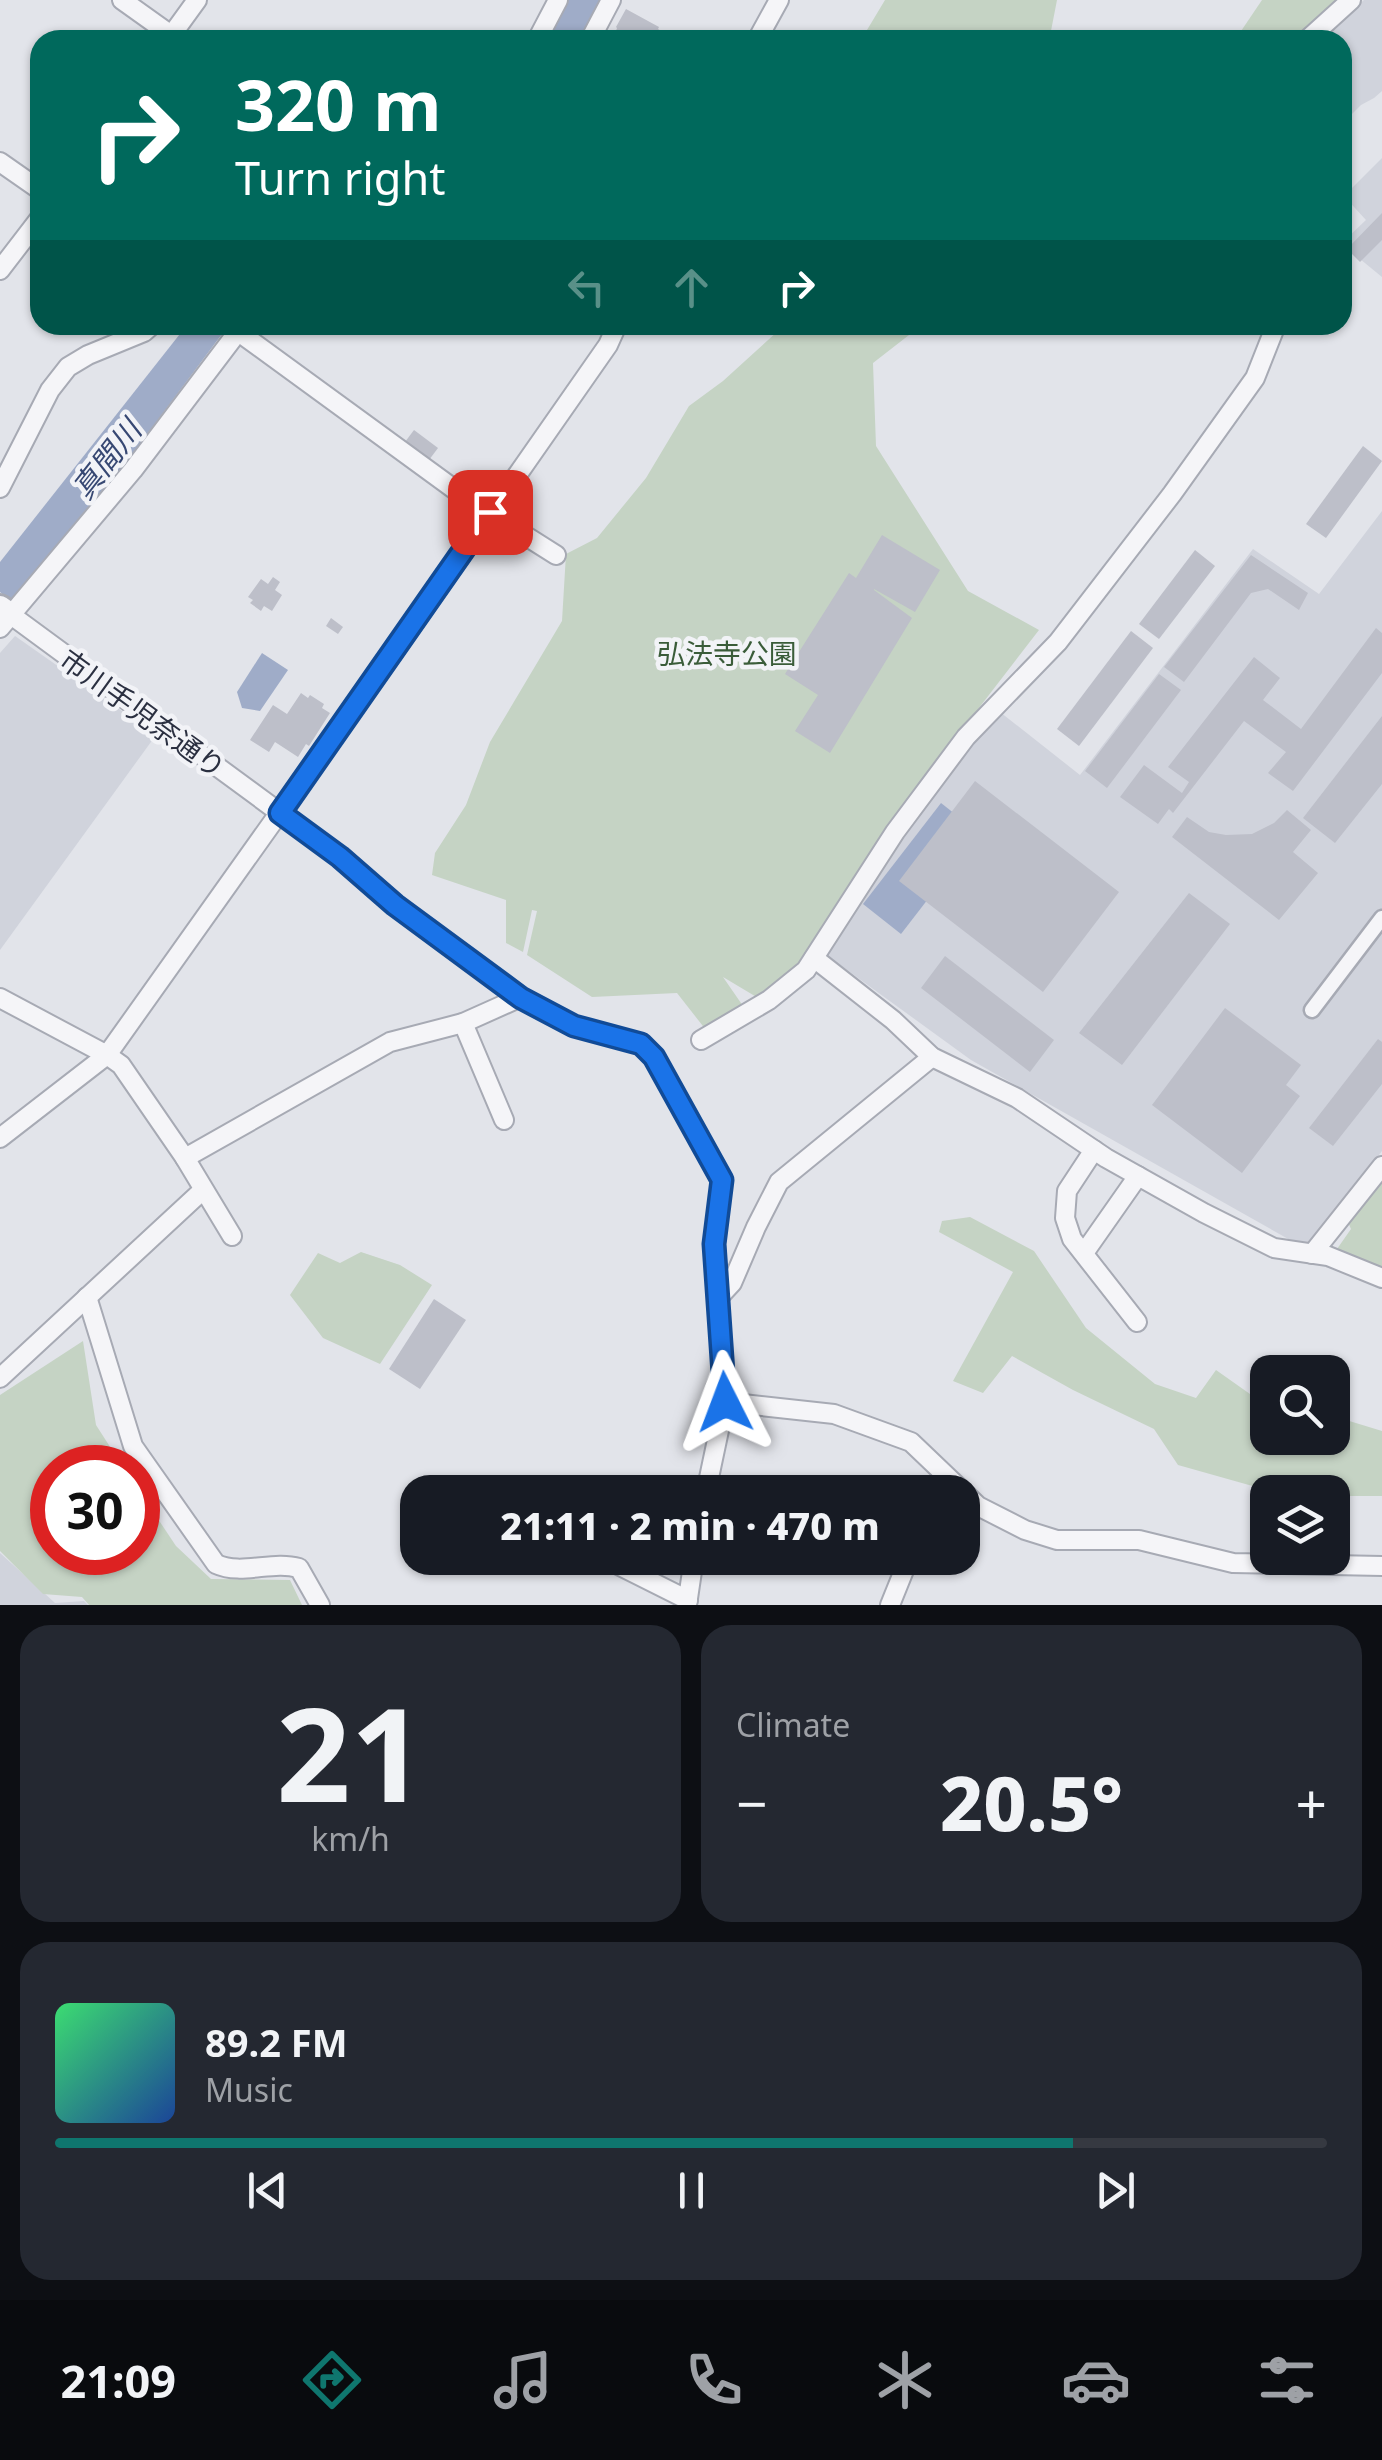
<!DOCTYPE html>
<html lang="en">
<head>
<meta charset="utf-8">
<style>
	:root { --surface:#171b24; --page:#242831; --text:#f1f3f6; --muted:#9ea1a6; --line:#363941; --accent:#0f766e }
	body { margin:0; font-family:"Noto Sans","Noto Sans JP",sans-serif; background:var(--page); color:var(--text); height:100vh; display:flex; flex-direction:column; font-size:38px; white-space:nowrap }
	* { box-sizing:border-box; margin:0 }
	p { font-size:32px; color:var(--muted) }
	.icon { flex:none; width:55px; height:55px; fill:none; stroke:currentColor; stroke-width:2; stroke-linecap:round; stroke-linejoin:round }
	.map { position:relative; height:1605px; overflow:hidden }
	.panel { display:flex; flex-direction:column; gap:20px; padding:20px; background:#0d0f14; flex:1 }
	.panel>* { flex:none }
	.top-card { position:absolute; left:30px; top:30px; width:1322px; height:305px; border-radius:30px; box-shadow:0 2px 8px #0004; background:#00695c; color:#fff; overflow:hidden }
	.buttons { position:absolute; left:1250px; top:1355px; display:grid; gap:20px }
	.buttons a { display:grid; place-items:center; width:100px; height:100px; border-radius:20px; background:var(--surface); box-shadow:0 2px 8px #0004; font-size:50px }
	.speed { position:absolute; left:30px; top:1445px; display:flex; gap:20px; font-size:50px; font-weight:700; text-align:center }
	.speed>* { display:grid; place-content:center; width:130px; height:130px; border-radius:50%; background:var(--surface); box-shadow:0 2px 8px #0004; line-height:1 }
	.speed .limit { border:15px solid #d22; background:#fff; color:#111 }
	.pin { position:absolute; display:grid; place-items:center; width:85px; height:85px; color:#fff; margin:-42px; border-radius:20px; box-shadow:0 5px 15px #0006 }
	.me { position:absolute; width:110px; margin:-55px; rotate:357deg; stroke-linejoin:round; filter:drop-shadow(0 0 8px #0008) }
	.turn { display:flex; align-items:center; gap:35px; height:210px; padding:0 40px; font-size:45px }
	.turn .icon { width:130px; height:130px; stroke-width:2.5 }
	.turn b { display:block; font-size:70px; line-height:85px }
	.lanes { display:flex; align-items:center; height:95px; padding:0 40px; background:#0003; justify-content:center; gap:50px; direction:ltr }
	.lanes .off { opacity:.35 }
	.big { font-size:75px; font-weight:800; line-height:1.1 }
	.panel .tile { flex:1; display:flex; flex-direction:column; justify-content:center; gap:15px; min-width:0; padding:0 35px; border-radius:30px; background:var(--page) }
	.panel .dial { align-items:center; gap:0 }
	.dial b { font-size:130px; line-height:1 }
	.song { display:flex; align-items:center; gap:30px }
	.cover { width:120px; height:120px; border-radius:15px; background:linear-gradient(135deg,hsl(140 70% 55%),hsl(220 70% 35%)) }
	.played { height:10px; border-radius:5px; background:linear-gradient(90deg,var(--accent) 80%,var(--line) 80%) }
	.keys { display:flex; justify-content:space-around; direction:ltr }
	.heat { display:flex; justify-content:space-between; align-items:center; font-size:55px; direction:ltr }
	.panel .tiles { flex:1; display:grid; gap:20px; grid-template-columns:1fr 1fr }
	.tile:last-child { grid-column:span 2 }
	.trip { position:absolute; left:400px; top:1475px; width:580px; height:100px; border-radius:30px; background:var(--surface); box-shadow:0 2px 8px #0004; font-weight:800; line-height:100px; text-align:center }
	.tabs { display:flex; height:160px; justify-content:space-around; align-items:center; background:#090b0e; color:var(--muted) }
	.tabs .icon { width:70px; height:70px }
	.tabs .selected { color:var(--accent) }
	.tabs b { font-size:45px; color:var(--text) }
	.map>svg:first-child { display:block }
	.built { fill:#d0d3dc }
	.green { fill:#c5d3c4 }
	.water { fill:#9facc8 }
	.building { fill:#bdbfc9 }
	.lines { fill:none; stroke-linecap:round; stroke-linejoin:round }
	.pedestrian-casing { stroke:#a7aab4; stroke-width:19 }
	.minor-casing { stroke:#a7aab4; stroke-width:22 }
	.tertiary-casing { stroke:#a7aab4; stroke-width:28 }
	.pedestrian { stroke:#f5f5f8; stroke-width:14 }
	.minor { stroke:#f5f5f8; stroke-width:18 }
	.tertiary { stroke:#f5f5f8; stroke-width:22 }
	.route-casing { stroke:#114b97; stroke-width:25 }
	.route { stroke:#1a73e8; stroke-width:18 }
	.labels { text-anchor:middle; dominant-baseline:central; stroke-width:9; stroke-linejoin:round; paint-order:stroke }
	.park-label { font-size:28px; fill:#3a5c39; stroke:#f2f3f7 }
	.street-label { font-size:28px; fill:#2b3041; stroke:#f2f3f7 }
	.water-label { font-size:30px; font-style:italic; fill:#374873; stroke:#f2f3f7 }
</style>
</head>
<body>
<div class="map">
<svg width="1382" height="1605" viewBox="0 0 1382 1605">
	<rect width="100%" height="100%" fill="#e2e4ea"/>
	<g class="built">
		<polygon points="1364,0 1382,0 1382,91 1374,98 1361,105 1343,123 1342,40 1319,40"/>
		<polygon points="1382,158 1382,277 1343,245 1343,242 1366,220 1344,196"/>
		<polygon points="1382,511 1382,1151 1306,1249 971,1060 825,954 906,825 1000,712 1080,775 1253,549 1319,594"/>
		<polygon points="15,636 156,735 0,950 0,653"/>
		<polygon points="0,1553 55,1603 84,1601 88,1605 0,1605"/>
	</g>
	<g class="green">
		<polygon points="885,0 1057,0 1050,36 1057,40 861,40"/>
		<polygon points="1262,0 1338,0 1339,2 1296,40 1235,40"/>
		<polygon points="778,325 942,325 918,328 873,363 876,446 968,591 1039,630 908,800 813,948 765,1002 723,977 743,1006 706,1030 677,993 592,997 527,955 537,911 532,910 523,952 506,943 506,900 432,875 435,853 466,805 490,742 562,621 566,554 597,538 646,478 689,406 723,381 778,331"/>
		<polygon points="1382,1176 1382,1269 1337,1249 1351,1229 1347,1220"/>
		<polygon points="970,1217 1034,1251 1086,1328 1155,1384 1196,1398 1216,1370 1267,1406 1268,1438 1332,1438 1333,1416 1382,1431 1382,1496 1333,1496 1332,1492 1274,1492 1178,1465 1154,1429 1073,1390 1012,1356 983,1393 953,1381 1013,1272 939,1232 942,1221"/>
		<polygon points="361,1252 400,1265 432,1285 380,1364 323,1338 290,1295 318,1253 340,1263"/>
		<polygon points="83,1341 96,1425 123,1467 52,1468 52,1552 138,1552 138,1489 176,1546 211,1579 290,1580 302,1605 89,1605 82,1597 43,1594 0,1551 0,1395"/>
	</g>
	<g class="water">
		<polygon points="568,0 604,0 581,40 546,40"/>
		<polygon points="187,325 208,325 222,334 18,607 0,592 0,562"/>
		<polygon points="262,653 288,670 260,711 242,708 237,692"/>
		<polygon points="941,803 979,833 901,934 863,904"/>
	</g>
	<g class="building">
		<polygon points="626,9 659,27 658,29 664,33 660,40 640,40 634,37 633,40 622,40 618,38 615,34 617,28 616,27"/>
		<polygon points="1382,213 1382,240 1360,262 1347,249"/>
		<polygon points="414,430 438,448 429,460 405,442"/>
		<polygon points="1363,446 1382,461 1326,538 1306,524"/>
		<polygon points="882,535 940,570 915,612 874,589 874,590 912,618 830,753 795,731 818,695 785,674 849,573 856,578"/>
		<polygon points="1195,550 1215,566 1159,639 1139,624"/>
		<polygon points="1251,555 1308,593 1299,610 1268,589 1251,593 1184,682 1164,667"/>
		<polygon points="273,577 280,582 275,590 282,595 272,611 264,606 261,611 250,603 253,600 248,597 261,579 268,584"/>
		<polygon points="331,618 343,627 338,634 326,626"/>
		<polygon points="1376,628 1382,633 1382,673 1293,791 1268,773 1286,752 1244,721 1173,813 1169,809 1158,824 1120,797 1144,765 1182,793 1189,782 1168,767 1254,657 1280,678 1263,700 1301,729"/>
		<polygon points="1131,631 1153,648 1079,746 1057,729"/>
		<polygon points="1159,674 1181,690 1107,788 1085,771"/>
		<polygon points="301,693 308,698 310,695 324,704 322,708 330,713 309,746 306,744 298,757 275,742 269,752 250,740 273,705 287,714"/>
		<polygon points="1382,716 1382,784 1335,843 1303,818"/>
		<polygon points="975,781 1119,892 1043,992 899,881"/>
		<polygon points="1287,810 1311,830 1293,852 1318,873 1279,920 1172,837 1187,817 1209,832 1226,835 1252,834 1274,823"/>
		<polygon points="1189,893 1230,924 1122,1065 1079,1033"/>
		<polygon points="945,956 1054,1040 1030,1072 921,988"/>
		<polygon points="1225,1008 1301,1065 1286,1085 1300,1096 1242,1173 1152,1105"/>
		<polygon points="1378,1039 1382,1042 1382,1084 1333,1146 1309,1128"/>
		<polygon points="434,1299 466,1320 420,1389 389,1369"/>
	</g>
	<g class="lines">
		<g class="pedestrian-casing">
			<polyline id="pedestrian" points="1312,1010 1382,918"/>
		</g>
		<g class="minor-casing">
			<g id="minor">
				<polyline points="122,0 178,40"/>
				<polyline points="168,40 197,0"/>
				<polyline points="537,40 558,0"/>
				<polyline points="590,40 611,0"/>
				<polyline points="757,40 779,0"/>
				<polyline points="1307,40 1351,0"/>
				<polyline points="0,162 40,190"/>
				<polyline points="0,270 40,218"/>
				<polyline points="229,325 469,500 556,555"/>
				<polyline points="0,488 50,390 68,367 88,355 144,332 152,325"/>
				<polyline points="7,612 340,857 395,905 521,997 574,1026 641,1044 654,1057 722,1180 715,1243 725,1402 706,1492"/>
				<polyline points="0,628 133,470 243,325"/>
				<polyline points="814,958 893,1020 932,1057 1017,1098 1106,1158 1204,1213 1274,1248 1328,1256 1382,1278"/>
				<polyline points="0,998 107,1055 121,1065 185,1158 232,1236"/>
				<polyline points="463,1023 504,1120"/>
				<polyline points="701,1040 769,1000 806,970 895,832 966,737 1058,642 1172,494 1255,378 1276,325"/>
				<polyline points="0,1138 107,1055 388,660 608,345 617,325"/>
				<polyline points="1094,1150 1067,1191 1065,1218 1072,1239 1137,1322"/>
				<polyline points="185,1158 390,1042 463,1023 521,997"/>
				<polyline points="1084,1253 1138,1176"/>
				<polyline points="1312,1254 1382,1166"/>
				<path d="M87,1297L133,1446L216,1564C242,1576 272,1560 299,1568L320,1605"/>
				<polyline points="719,1297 732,1283 756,1227 779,1182 932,1057"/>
				<polyline points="0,1378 203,1190"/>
				<polyline points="725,1402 834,1414 911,1442 978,1506 1025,1530 1057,1540 1139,1540 1233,1563 1382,1566"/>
				<polyline points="604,1558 688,1600"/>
				<polyline points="687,1605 694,1558"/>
				<polyline points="890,1605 909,1558"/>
			</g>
		</g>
		<g class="tertiary-casing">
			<polyline id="tertiary" points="0,607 7,612"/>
		</g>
		<use href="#pedestrian" class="pedestrian"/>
		<use href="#minor" class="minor"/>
		<use href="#tertiary" class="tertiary"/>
	</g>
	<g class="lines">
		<g class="route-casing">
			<polyline id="route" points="490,512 280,813 340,857 395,905 521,998 574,1026 641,1044 654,1057 722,1180 714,1244 725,1402"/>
		</g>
		<use href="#route" class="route"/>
	</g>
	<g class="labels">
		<g class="park-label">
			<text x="727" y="653">弘法寺公園</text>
		</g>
		<g class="street-label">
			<text transform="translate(143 713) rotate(36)">市川手児奈通り</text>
		</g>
		<g class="water-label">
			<text transform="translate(106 459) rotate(-52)">真間川</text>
		</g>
	</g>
</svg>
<div class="buttons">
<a><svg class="icon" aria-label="search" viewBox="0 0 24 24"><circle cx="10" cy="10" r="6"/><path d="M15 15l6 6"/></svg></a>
<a><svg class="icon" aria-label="layers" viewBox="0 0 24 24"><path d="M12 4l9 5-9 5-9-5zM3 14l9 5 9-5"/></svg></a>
</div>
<div class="speed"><div class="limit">30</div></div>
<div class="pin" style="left:490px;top:512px;background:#d93025"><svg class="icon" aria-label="arrive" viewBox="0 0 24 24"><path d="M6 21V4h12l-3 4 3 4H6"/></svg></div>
<svg class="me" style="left:725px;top:1402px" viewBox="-20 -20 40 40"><path d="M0-17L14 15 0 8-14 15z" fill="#1a73e8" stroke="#fff" stroke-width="4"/></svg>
<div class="trip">21:11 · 2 min · 470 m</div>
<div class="top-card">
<div class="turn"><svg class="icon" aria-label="right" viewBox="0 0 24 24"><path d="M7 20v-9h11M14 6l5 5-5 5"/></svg><div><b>320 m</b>Turn right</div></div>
<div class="lanes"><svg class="icon off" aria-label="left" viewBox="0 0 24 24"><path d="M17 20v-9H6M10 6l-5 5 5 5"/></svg><svg class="icon off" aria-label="ahead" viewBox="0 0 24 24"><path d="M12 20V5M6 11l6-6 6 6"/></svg><svg class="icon" aria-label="right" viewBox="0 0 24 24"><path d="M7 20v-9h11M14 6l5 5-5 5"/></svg></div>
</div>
</div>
<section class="panel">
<div class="tiles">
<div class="tile dial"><b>21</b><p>km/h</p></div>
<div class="tile"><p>Climate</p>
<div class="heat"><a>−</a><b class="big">20.5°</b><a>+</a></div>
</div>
<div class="tile">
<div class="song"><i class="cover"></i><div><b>89.2 FM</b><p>Music</p></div></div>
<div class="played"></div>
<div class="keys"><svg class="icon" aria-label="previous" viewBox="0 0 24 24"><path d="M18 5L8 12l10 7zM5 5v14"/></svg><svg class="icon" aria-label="pause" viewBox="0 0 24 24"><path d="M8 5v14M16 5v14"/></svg><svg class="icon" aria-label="next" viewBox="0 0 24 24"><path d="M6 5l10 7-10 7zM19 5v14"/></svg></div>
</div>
</div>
</section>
<nav class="tabs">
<b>21:09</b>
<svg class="icon selected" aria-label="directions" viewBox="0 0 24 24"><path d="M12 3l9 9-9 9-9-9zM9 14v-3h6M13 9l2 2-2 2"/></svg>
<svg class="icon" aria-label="music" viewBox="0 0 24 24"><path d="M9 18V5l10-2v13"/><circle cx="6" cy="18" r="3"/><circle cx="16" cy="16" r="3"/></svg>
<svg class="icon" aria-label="phone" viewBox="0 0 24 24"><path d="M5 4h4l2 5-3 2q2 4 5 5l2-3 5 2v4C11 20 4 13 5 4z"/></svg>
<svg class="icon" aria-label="climate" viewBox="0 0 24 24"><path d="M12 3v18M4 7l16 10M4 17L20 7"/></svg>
<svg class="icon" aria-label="car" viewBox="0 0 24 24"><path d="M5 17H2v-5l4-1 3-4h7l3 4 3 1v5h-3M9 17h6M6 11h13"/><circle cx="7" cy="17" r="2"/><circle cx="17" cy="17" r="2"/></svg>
<svg class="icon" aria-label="filters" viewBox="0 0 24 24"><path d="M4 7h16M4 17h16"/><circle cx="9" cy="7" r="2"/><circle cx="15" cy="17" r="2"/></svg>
</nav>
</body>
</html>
